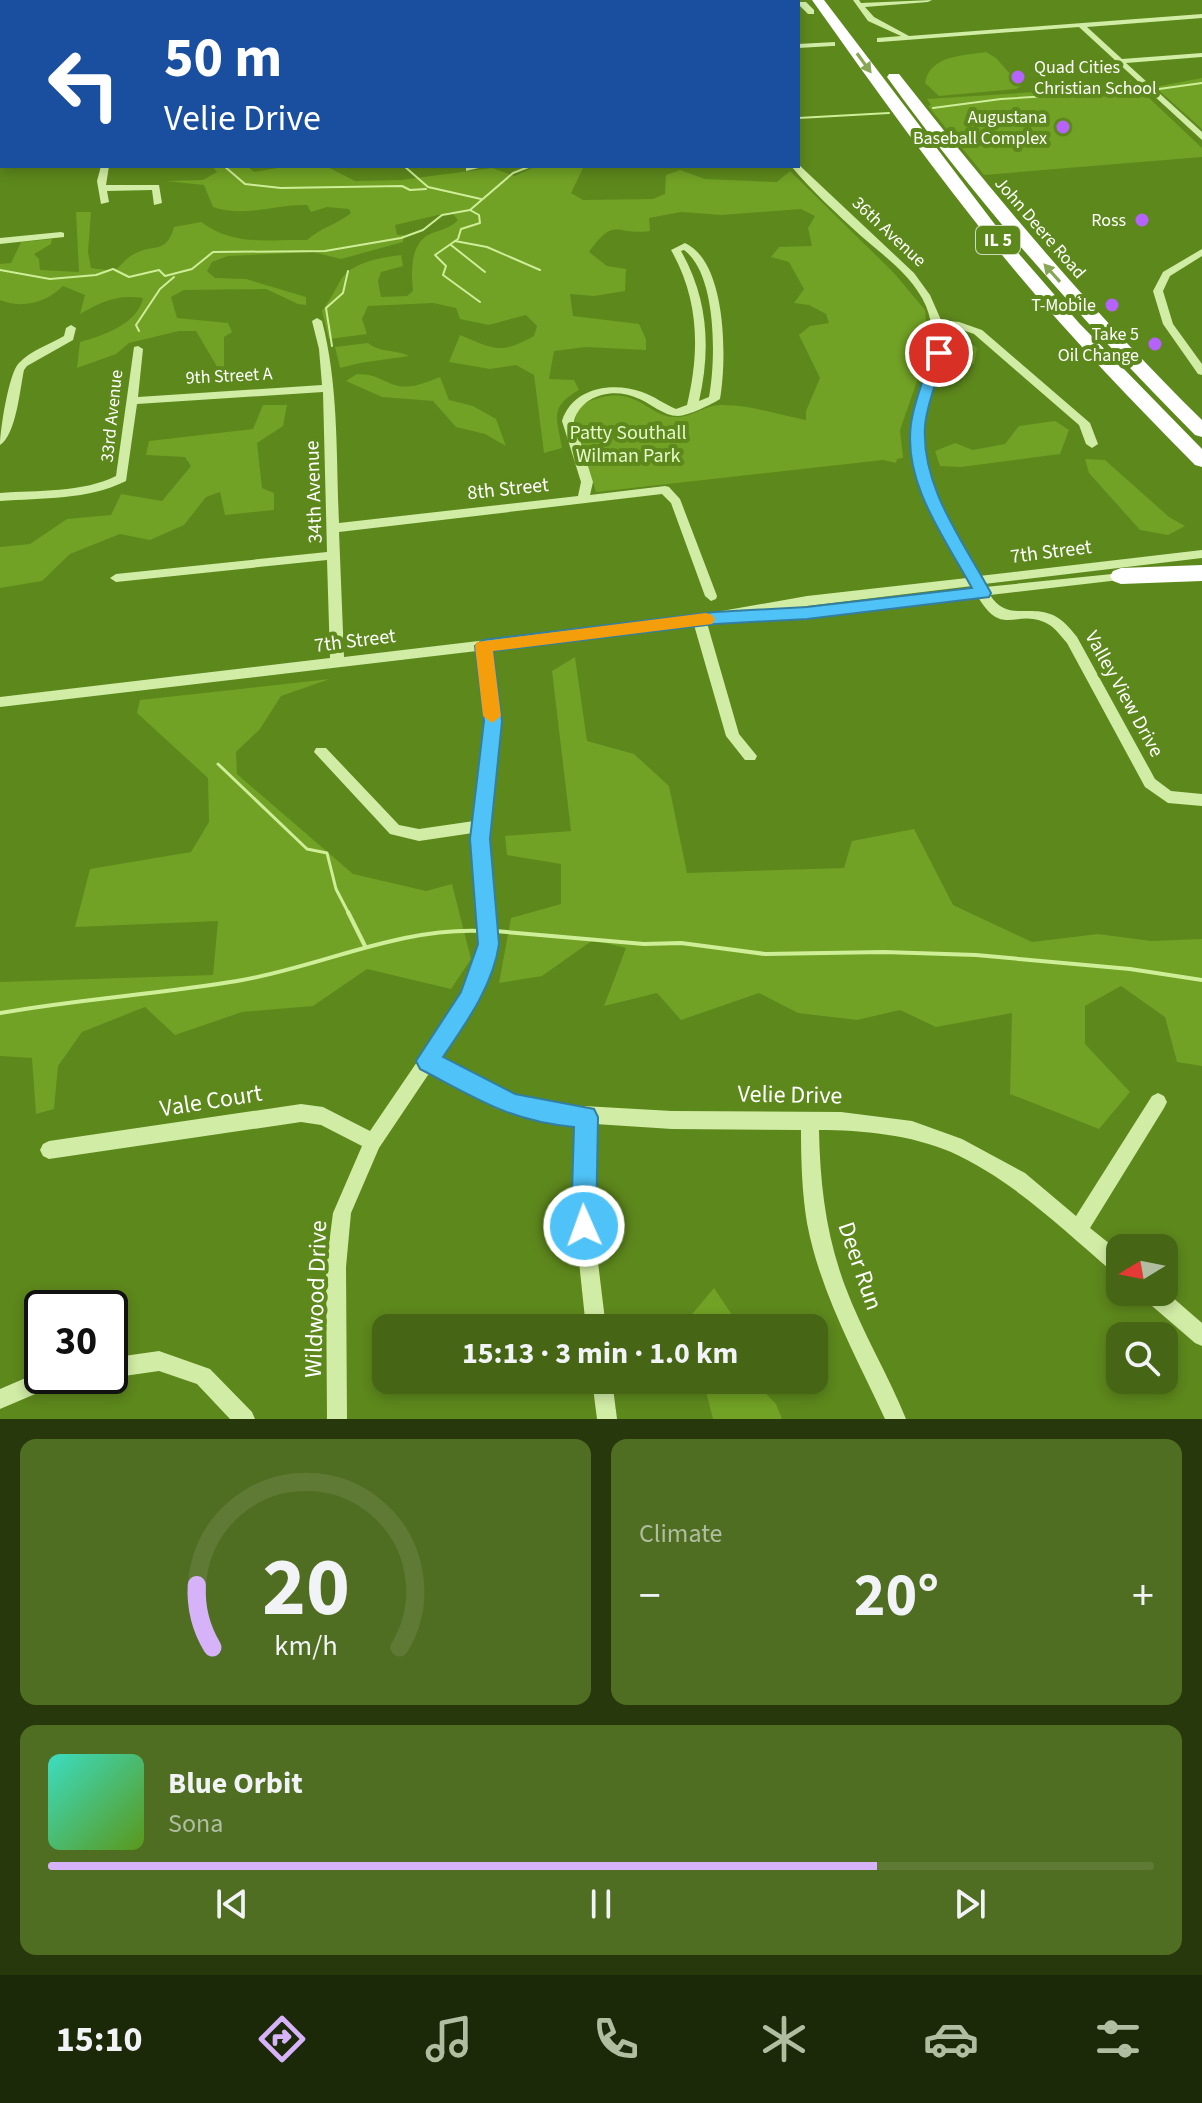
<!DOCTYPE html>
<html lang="en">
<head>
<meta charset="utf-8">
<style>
	:root { --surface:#466615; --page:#506e22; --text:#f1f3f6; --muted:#b0bda0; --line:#5e7a34; --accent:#d6b2f9 }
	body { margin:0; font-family:"Source Sans 3",sans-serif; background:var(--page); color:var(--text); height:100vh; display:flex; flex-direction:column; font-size:30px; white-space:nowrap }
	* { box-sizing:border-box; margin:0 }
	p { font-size:26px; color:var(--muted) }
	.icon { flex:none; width:44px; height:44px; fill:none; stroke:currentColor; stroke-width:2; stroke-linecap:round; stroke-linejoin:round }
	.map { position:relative; height:1419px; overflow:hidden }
	.sheet { display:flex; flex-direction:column; gap:20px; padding:20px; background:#26380c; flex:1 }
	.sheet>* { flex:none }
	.banner { position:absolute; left:0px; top:0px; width:800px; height:168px; box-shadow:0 4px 12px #0003; background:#1a4fa0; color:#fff; overflow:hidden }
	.needle { width:52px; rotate:260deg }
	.fabs { position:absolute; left:1106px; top:1234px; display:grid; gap:16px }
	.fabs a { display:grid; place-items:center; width:72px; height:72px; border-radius:16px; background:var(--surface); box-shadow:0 4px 12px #0003; font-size:40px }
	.speed { position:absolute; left:24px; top:1290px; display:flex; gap:16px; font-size:40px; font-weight:700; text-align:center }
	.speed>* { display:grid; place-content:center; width:104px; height:104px; border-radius:50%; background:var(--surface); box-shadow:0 4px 12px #0003; line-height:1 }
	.speed .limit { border:4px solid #111; border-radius:12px; background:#fff; color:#111 }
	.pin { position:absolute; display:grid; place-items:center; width:68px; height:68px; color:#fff; margin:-34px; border:4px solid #fff; border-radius:50%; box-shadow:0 2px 8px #0007 }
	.me { position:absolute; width:88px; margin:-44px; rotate:358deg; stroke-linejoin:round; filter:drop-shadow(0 0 6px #0008) }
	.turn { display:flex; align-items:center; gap:28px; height:168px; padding:0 32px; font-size:36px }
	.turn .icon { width:104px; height:104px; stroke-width:2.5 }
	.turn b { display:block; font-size:56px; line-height:68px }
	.big { font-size:60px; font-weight:700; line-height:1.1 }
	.sheet .card { flex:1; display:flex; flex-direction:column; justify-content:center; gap:12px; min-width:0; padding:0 28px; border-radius:16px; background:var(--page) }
	.sheet .dial { align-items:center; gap:0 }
	.dial svg { height:208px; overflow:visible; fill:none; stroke:var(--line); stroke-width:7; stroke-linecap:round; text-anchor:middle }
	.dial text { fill:var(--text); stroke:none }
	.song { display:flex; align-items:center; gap:24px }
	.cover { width:96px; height:96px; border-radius:12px; background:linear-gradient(135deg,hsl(170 70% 55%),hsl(90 70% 35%)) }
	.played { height:8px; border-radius:4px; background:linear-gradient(90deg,var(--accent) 75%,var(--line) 75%) }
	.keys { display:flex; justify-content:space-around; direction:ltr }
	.heat { display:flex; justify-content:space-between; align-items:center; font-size:44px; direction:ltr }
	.sheet .tiles { flex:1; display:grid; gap:20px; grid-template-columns:1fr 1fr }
	.card:last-child { grid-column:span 2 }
	.trip { position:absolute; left:372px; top:1314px; width:456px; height:80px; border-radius:16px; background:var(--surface); box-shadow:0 4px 12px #0003; font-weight:700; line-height:80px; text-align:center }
	.tab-bar { display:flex; height:128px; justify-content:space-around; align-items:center; background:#1c2908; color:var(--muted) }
	.tab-bar .icon { width:56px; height:56px }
	.tab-bar .on { color:var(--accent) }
	.tab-bar b { font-size:36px; color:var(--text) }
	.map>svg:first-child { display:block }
	.green { fill:#71a125 }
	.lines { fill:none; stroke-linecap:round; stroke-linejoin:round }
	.stream-far2 { stroke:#ceee98; stroke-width:2 }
	.stream-far1 { stroke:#ceee98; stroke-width:3 }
	.stream { stroke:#ceee98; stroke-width:4 }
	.minor { fill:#d1eca5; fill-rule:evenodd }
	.highway { fill:#fff; fill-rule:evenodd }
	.oneway { fill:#86a655 }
	.route { fill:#4fc3f7; stroke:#337fa1; stroke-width:2 }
	.slow { fill:#f59e0b }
	.poi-dot { fill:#b662fd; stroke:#5d881c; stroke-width:3 }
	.labels { text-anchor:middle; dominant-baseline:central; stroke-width:8; stroke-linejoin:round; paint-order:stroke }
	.far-poi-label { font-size:18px; fill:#fff; stroke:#5d881c; text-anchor:end }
	.far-street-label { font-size:18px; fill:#fff; stroke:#5d881c }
	.shield { fill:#5d881c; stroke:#cedbbb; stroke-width:2 }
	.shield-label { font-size:18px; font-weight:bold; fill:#fff }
	.park-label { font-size:20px; fill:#e7f9ca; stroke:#5d881c }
	.street-label { font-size:20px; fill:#fff; stroke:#5d881c }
	.near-street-label { font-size:24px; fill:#fff; stroke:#5d881c }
</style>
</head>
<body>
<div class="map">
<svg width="1202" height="1419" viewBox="0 0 1202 1419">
	<rect width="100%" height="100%" fill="#5d881c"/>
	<g class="green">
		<path d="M986,52L996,58L1021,86L1016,89L939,96L925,83C930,55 962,56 986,52Z"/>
		<polygon points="1202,78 1202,129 1155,87"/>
		<polygon points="1130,80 1202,148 1202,157 984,175 928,106 931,105 927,99 1051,91"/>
		<path d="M212,166H247L254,172L289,166H326L355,181L401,180L492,168L515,176L537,166H584L571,193L583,200L653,199L665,194L666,175L680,170L705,179L777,182L790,171L894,273L925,310L928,350L900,430L903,458L897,459L896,463L883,460L596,492L575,422C576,411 581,404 592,400C639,383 647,419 679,417C693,416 707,405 720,405C748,404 779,415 806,420V411L820,378L799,335L810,326L829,323L826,314L809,305L794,303L804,289L789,262L771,257L779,247L812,246L808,228L815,216L801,209L722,215L681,212L649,218L650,231C614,236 616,215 589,252L607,266L626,269L625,291L594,296L570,294L573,316L639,324L646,339V350L586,347L554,351L549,379L574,380L579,390C549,407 557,418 562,448L544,453L534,375L516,365L490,369L449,362L460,335C494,349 500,355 534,336L537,326L526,315L489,325L460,319L456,308L433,303L368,306L362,319L367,334L329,339L322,311C330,300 335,290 342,278C353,262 383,257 401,255L403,266L381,272L378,281L381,297L407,296L413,291C411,272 410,243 430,234C442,229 449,229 458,220L451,212L395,225L397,235H404L403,242L341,259L313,252L228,256L212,262L207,271L215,278L246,279L306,297V305L298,304L266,289L184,290L171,297L177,318L228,323L232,332L224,337V366L219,370L196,331H179L129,343L116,354L77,368L80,342C102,336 138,324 143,298C118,294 101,302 80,314L85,295L63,286C45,303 23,309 0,300V264L11,263L21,242L52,239L51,244L34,254L39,259L40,270L79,272L76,212H91L88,252L91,268L114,271C121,266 127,257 134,254C154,243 166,255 174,227L201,222C236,247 267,239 307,240C320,228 336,225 351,213L349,209L327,207L311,212L307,205C276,204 244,218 213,207L204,185L166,181L203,180L217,172Z"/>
		<polygon points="957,331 977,348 974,364 951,367"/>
		<path d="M368,343C380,353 395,349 409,356L360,363L340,368L335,347Z"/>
		<path d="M357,374C378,375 378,379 395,385C411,390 426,382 440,377L449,400L473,406L496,419L506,446L485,434L456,427L433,401L382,397L346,381Z"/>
		<polygon points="263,405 287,405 283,426 257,443 262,488 274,493 274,510 225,515 220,492 206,497 184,525 150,540 120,534 70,554 42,581 0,588 0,547 30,544 67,519 111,515 121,494 162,501 191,466 185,457 146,455 149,441 253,429"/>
		<polygon points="1055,421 1069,430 1060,454 961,467 940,466 935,451 955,443 973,450 1005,444 1019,426"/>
		<polygon points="1085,459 1105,460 1169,517 1185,526 1168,535 1140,530 1089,473"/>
		<polygon points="575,657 587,741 634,754 669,786 687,873 844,868 852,841 914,829 953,905 1032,942 1098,934 1151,941 1202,939 1202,1066 1177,1062 1165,1017 1121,986 1085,1006 1085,1044 1130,1092 1099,1129 1010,1094 1012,1013 936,1027 900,1010 857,1020 798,1013 759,993 681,1020 657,993 604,1006 626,948 593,940 542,976 499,983 511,918 561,904 561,864 507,855 505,836 571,831 552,671"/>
		<polygon points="330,679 281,696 260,729 236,752 237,774 353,874 426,891 452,884 471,959 451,989 367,969 313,1006 242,1012 175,1035 145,1007 82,1032 58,1066 54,1109 36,1114 32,1058 0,1056 0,982 213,975 218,921 75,927 90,869 191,852 209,822 208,778 137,713 140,700"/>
		<polygon points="714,1288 734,1318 733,1328 689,1328 687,1320"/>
		<polygon points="703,1380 753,1380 776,1404 782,1419 713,1419"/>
	</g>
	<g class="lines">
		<g class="stream-far2">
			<polyline points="1159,89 1202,83"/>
			<polyline points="933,108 1001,99 1142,90"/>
			<polyline points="798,118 889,113"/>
			<polyline points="224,166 245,184 281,188 402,186 410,190 426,189"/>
			<polyline points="404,166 428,187 481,199"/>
			<polyline points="470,210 479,215 480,223 461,229 458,239 435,255 446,266 443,275 480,302"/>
			<polyline points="455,241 487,247 540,270"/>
			<polyline points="451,245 485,272"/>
			<polyline points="0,270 50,279 96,275 113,269 129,277 159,270 165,276 192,269 213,252 325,251 401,238 423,230 442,215 470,210 513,173 531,166"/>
			<polyline points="139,331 136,325 160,289 174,277"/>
			<polyline points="332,346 326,308 343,293 348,271"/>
		</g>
		<polyline class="stream-far1" points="218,764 307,849 327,853 336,889 349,914"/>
		<g class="stream">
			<polyline points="348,912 365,946"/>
			<polyline points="495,931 644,944 681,943 765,954 884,952 976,955 1130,969 1202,980"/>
			<path d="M0,1013C79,999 159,994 237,981C321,967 397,927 483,931"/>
		</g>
		<g class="minor">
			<polygon points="99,0 132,0 129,2 96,2"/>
			<polygon points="585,0 595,0 597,2 587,2"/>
			<polygon points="617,0 626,0 628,2 619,2"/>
			<polygon points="853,0 859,0 861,3 932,0 928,2 865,7 874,17 909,36 1202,14 1202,18 1087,27 1122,59 1202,53 1202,57 1126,63 1202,132 1202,140 1079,27 880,42 877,42 877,38 901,36 868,21"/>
			<polygon points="800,2 806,2 814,10 814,14 808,14 800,6"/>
			<rect x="0" y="7" width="2" height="4"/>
			<polygon points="835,42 835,46 832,46 798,48 798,44"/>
			<polygon points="2,140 2,152 0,153 0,141"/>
			<path d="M798,164L914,273L930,295L941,320L959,322L982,330L1090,423L1098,444L1092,448L1086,444L1079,425L974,334L957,328L942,326C945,359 930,385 925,416C914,474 950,530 979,576L1202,550V558L984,584L985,587L1132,572L1134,575L1132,578L1128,579L990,595C1007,622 1028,604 1053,615C1063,620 1070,628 1077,637L1155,779L1171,791L1202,794V806L1168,803L1145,787L1067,643C1060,635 1054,626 1044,622C1014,610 1002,637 978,597L775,620L770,618L768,615L770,612L707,623L739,734L757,756L755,760H745L726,736L694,625L490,649L500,721L488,839L496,920L495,957L476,1003L440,1058L500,1092L548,1104L672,1111L841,1112L912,1121L962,1139L1025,1173L1076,1216L1152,1096L1158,1093L1164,1096L1167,1102L1164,1108L1090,1228L1120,1252V1275L1113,1272C1062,1229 1013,1180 951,1152C911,1135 863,1130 819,1130C820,1184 826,1235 845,1286C862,1332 888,1374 906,1419H885C856,1356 820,1292 807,1223C802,1192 801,1161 801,1130L672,1129L595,1124L591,1205L606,1328H586L573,1205L577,1123L548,1122L497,1109L430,1072L379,1148L351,1213L346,1267L347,1419H327L326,1267L333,1213L362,1146L321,1125L301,1122L49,1159L43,1156L40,1150L43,1144L49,1141L301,1104L323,1107L370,1131L464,993L479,957L480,920L473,833L419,841L390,834L314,752L316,748H326L399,825L419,829L474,821L486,721L477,651L0,707V697L330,658L327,560L116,582L110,578L116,574L327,552L323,392L137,404L126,481C88,500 42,498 0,501V493C38,490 82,493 116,476L134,347L138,346L143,349L138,397L322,385L319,349L312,321L317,318L322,321C339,387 336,456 339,523L578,496L581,482L562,421C572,388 612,381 642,392C654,396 664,404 676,409L687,405C700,351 699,299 671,250L685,243C727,262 727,360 720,399C712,404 688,416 678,416C663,416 651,403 637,398C614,387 581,395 574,421L593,482L590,495L665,486L669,487L680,499L717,596L716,599L711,601L705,596L671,503L662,494L339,532L344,657L699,615L807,596L967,578C941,535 912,488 911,437C911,391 945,352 926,306C913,276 884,256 860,235C836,213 812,191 791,166H798ZM684,250C717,274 716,360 709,397L699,401C711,349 708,298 681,251ZM972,586L973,588L790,609L807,606Z"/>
			<polygon points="101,166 109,166 106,185 159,185 162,203 154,205 152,190 107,191 109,202 101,204 97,181"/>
			<polygon points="471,166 487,166 466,171 466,167"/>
			<polygon points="61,232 64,233 64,237 0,244 0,238"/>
			<polygon points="1202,249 1202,256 1170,276 1163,291 1173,324 1202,364 1202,375 1198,374 1163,324 1153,291 1163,272"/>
			<path d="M71,325L76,328L73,340L27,366L24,370C20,389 16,435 0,445C0,430 9,372 19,363C30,351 50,344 64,336L66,328Z"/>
			<polygon points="1164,1290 1202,1323 1202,1346 1195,1343 1144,1299 1141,1292"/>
			<polygon points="159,1351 210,1369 252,1412 255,1419 230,1419 197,1384 159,1371 110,1378 105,1376 110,1376 110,1358"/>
			<polygon points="42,1371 42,1376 64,1376 61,1383 0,1409 0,1389"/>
			<polygon points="592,1380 612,1380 617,1419 597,1419"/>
		</g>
		<g class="highway">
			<path d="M812,0H824L1006,239L1079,323L1202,449V467L1195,465C1134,403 1073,340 1017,273C944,186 878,93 812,0Z"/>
			<path d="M889,74H899C994,195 1092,312 1202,420V437L1195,435C1085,324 979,205 887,77Z"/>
			<polygon points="1202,565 1202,581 1121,584 1113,581 1110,576 1113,571 1121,568"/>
		</g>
	</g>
	<defs><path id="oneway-solid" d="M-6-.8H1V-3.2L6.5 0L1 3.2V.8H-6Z" transform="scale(2)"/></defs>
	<g class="oneway">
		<use href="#oneway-solid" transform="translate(864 63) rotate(54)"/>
		<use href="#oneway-solid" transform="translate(1052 273) rotate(-132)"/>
	</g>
	<path class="route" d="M939,349L945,353C939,376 927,402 925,426C921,487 963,541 991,593L989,597L807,619L715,624L493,651L502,721L490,839L499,944C493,986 466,1023 443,1057L515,1094L594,1109L598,1117L596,1226L592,1235L584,1238L575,1235L571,1226L574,1127C509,1121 476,1098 420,1069L416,1061L461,992L478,944L470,839L484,721L475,646L483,640L715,612L807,607L972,588C945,538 903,484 911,424C914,401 925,376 932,353Z"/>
	<polygon class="slow" points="706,613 712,615 715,619 712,624 493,651 501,716 492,723 483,716 475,646 477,642"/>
	<g class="poi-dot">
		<circle cx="1018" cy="77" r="8"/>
		<circle cx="1063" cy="127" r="8"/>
		<circle cx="1142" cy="220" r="8"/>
		<circle cx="1112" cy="305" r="8"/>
		<circle cx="1155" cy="344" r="8"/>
	</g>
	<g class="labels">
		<g class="far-poi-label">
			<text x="1034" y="67" text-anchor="start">Quad Cities<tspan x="1034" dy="21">Christian School</tspan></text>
			<text x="1047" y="117">Augustana<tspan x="1047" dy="21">Baseball Complex</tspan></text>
			<text x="1126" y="220">Ross</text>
			<text x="1096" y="305">T-Mobile</text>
			<text x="1139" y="334">Take 5<tspan x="1139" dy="21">Oil Change</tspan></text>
		</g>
		<g class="far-street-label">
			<text transform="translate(1040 228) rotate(49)">John Deere Road</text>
			<text transform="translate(889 232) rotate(43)">36th Avenue</text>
			<text transform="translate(229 376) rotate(-3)">9th Street A</text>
			<text transform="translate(112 416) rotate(-84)">33rd Avenue</text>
		</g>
		<rect class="shield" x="976" y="226" width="44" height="28" rx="6"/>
		<g class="shield-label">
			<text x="998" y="240">IL 5</text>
		</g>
		<g class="park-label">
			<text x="628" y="433">Patty Southall<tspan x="628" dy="23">Wilman Park</tspan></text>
		</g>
		<g class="street-label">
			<text transform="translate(508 489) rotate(-6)">8th Street</text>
			<text transform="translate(314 492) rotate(-92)">34th Avenue</text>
			<text transform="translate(1051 552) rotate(-7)">7th Street</text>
			<text transform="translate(355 641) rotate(-7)">7th Street</text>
			<text transform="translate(1124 694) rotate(61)">Valley View Drive</text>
		</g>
		<g class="near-street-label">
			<text transform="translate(790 1095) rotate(1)">Velie Drive</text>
			<text transform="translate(211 1101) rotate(-9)">Vale Court</text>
			<text transform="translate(860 1266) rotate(71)">Deer Run</text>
			<text transform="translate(316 1299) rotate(-88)">Wildwood Drive</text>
		</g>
	</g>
</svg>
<div class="fabs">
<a><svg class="needle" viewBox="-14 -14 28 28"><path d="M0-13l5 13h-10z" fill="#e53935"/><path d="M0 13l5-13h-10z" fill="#b0bda0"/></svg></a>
<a><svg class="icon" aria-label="search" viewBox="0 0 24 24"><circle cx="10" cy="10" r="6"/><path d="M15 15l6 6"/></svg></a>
</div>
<div class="speed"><div class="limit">30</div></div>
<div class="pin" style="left:939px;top:353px;background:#d93025"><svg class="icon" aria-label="arrive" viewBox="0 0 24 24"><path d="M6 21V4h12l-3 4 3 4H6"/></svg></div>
<svg class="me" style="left:584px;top:1226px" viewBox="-20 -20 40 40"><circle r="17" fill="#4fc3f7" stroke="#fff" stroke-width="3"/><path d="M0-11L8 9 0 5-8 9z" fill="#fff"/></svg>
<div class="trip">15:13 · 3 min · 1.0 km</div>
<div class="banner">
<div class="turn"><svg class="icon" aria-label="left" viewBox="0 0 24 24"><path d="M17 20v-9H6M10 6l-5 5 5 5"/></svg><div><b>50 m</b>Velie Drive</div></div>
</div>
</div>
<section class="sheet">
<div class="tiles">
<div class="card dial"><svg viewBox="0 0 100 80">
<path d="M14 69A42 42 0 1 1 86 69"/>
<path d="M14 69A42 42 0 0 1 8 45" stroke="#d6b2f9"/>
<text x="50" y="56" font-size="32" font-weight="700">20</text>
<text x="50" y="72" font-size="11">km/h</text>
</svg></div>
<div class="card"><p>Climate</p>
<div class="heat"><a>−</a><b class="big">20°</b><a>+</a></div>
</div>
<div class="card">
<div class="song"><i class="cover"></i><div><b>Blue Orbit</b><p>Sona</p></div></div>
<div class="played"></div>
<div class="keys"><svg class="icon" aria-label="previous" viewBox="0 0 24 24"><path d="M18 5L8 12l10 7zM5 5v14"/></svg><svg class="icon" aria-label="pause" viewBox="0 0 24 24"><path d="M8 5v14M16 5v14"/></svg><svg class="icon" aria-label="next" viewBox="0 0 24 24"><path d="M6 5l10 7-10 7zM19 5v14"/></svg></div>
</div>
</div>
</section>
<nav class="tab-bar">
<b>15:10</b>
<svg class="icon on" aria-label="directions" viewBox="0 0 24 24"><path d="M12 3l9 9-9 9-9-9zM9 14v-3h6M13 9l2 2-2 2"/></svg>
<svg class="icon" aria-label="music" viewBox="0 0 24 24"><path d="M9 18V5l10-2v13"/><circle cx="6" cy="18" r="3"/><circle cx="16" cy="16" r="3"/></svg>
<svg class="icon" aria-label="phone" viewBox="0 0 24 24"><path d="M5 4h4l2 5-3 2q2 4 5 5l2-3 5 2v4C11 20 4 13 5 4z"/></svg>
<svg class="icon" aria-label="climate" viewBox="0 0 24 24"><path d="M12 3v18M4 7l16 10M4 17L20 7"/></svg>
<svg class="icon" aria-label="car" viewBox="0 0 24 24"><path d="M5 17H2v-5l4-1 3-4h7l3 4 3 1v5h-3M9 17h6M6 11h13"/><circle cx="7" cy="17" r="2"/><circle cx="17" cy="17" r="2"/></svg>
<svg class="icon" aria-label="filters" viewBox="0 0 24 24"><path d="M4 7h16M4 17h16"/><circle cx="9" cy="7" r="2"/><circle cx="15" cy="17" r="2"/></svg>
</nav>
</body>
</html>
